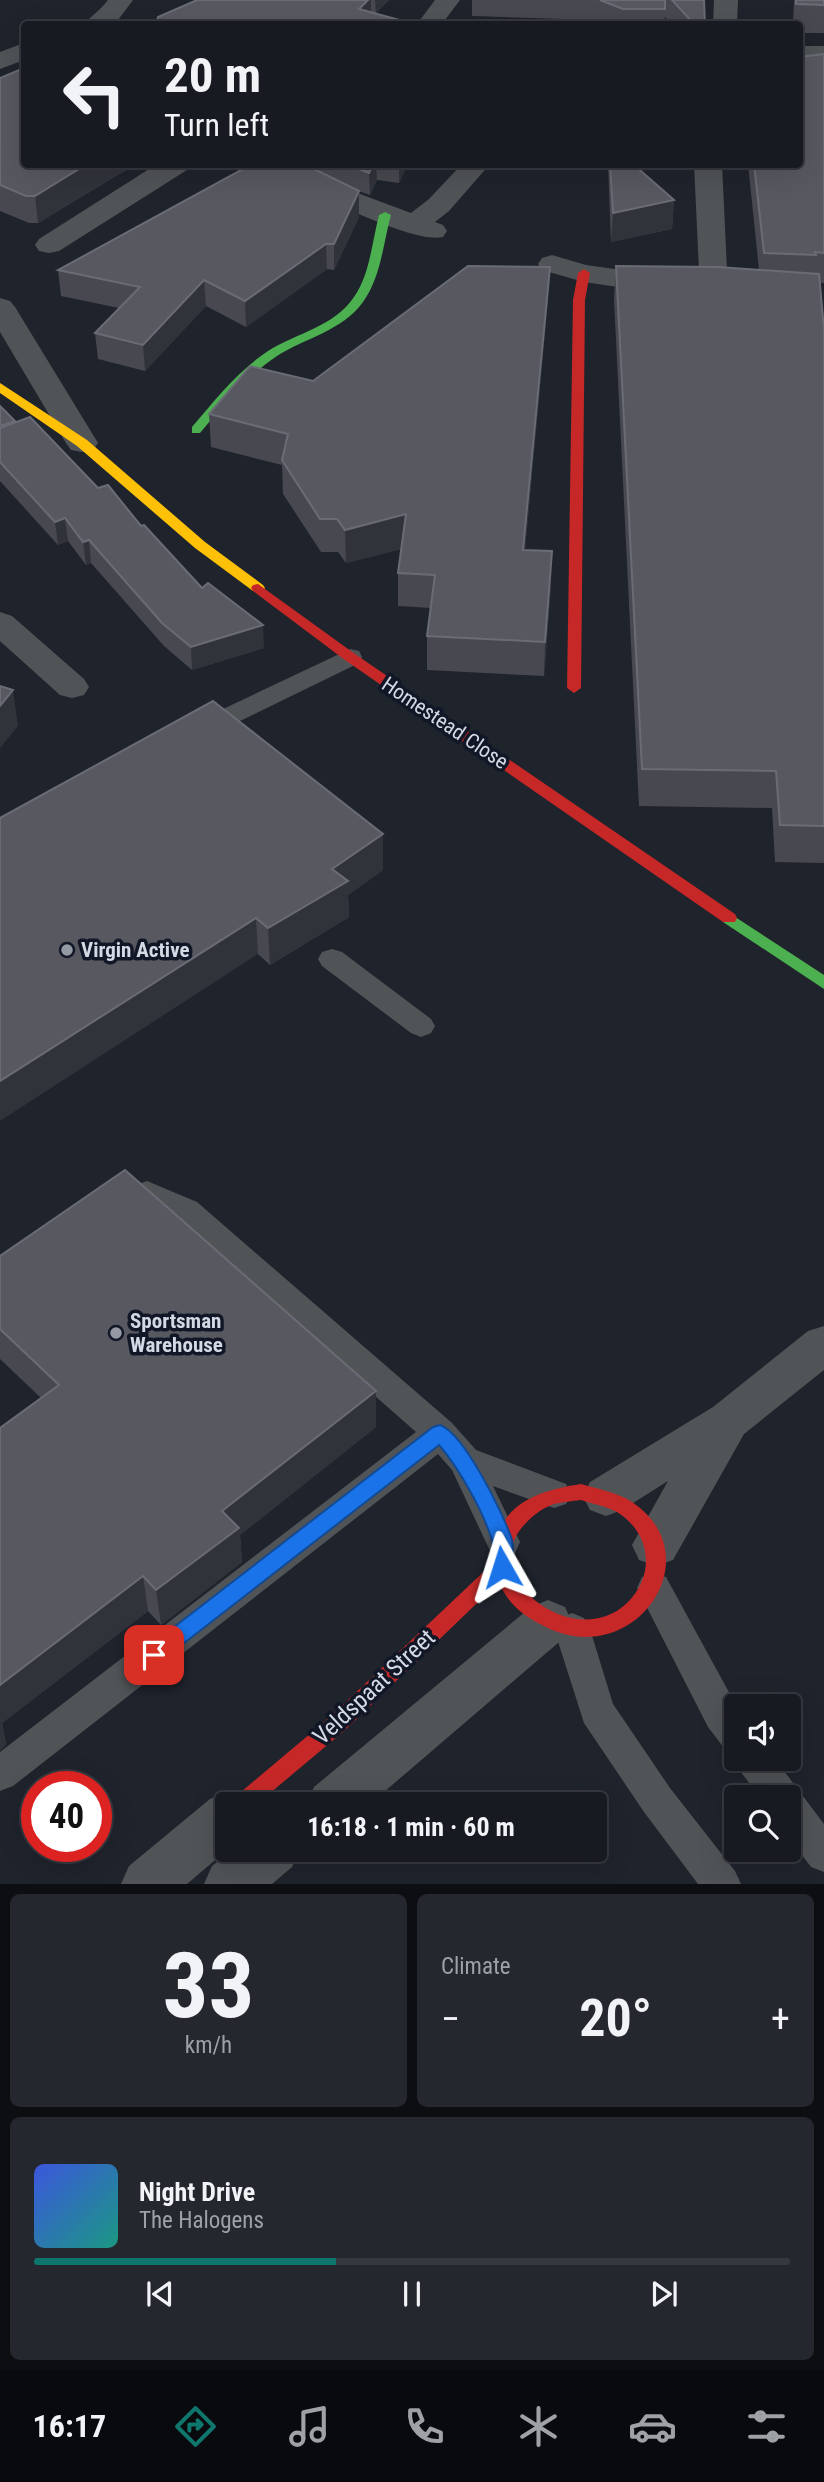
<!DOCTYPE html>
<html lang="en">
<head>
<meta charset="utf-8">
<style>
	:root { --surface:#171a21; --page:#24272e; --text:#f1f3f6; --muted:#9ea1a5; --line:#36383f; --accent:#0f766e }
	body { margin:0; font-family:"Roboto Condensed",sans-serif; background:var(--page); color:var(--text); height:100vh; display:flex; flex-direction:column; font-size:26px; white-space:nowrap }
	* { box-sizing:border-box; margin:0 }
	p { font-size:23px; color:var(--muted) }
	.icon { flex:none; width:38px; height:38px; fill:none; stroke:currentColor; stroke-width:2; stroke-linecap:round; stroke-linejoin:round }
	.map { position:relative; height:1884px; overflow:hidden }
	.sheet { display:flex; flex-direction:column; gap:10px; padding:10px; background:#0d0e12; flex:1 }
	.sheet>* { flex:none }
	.top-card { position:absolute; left:21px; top:21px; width:782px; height:147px; border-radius:7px; box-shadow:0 7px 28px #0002,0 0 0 2px var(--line); background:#171a21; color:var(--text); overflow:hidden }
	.controls { position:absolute; left:724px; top:1694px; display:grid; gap:14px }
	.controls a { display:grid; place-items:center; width:77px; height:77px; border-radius:7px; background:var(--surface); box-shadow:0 7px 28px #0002,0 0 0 2px var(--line); font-size:35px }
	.speed { position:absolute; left:21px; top:1771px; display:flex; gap:14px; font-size:35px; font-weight:700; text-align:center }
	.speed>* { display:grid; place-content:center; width:91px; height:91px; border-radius:50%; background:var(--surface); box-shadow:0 7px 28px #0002,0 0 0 2px var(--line); line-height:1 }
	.speed .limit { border:10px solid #d22; background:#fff; color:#111 }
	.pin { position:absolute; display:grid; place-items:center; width:60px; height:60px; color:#fff; margin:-30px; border-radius:14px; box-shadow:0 4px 10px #0006 }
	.me { position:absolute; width:77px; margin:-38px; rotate:354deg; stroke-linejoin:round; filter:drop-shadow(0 0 5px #0008) }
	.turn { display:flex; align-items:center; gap:24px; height:147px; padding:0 28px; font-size:32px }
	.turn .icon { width:91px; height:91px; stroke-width:2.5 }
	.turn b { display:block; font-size:49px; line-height:60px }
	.big { font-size:52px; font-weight:700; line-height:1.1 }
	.sheet .card { flex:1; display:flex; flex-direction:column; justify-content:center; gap:10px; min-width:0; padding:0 24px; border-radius:10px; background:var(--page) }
	.sheet .dial { align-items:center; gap:0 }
	.dial b { font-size:91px; line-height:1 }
	.song { display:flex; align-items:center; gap:21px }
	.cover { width:84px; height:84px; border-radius:10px; background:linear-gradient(135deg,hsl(230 70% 55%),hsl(170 70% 35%)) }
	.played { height:7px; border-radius:4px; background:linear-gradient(90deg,var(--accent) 40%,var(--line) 40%) }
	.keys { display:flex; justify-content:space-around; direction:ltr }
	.heat { display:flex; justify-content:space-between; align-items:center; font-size:38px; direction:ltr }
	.sheet .tiles { flex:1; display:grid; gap:10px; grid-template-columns:1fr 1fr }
	.card:last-child { grid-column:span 2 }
	.trip { position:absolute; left:215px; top:1792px; width:392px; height:70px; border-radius:7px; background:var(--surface); box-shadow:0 7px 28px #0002,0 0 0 2px var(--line); font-weight:700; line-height:70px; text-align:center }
	.menu { display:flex; height:112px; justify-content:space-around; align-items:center; background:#090a0d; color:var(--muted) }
	.menu .icon { width:49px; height:49px }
	.menu .selected { color:var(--accent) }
	.menu b { font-size:32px; color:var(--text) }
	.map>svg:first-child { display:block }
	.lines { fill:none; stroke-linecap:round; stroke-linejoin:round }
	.lane { fill:#515457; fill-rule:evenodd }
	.street { fill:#515457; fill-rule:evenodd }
	.fast { fill:#4caf50; fill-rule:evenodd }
	.slow { fill:#ffc107; fill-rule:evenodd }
	.jam { fill:#c62828; fill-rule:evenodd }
	.wall { fill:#484850 }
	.shaded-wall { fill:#31333b }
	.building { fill:#575860; stroke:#6a6c75; stroke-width:2 }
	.route { fill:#1a73e8; stroke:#114b97; stroke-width:2 }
	.poi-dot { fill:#9599a4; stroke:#111726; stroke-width:2.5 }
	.labels { text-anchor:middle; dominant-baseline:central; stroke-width:7; stroke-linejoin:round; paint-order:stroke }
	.street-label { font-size:21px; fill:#d4d9e4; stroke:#111726 }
	.poi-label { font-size:21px; font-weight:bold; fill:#d4d9e4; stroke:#111726; text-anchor:start }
	.near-street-label { font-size:24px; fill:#d4d9e4; stroke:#111726 }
</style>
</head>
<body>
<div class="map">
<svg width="824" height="1884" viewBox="0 0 824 1884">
	<rect width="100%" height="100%" fill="#1f232c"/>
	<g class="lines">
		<g class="lane">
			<polygon points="350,649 359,651 362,657 359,663 205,738 196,740 187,738 183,732 187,726"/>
			<polygon points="332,949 342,952 431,1019 435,1026 431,1033 421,1037 411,1033 322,966 318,959 322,952"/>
			<polygon points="147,1181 197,1202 452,1423 476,1450 566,1484 571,1494 566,1504 554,1508 493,1486 520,1542 515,1553 503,1557 491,1553 452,1470 438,1454 13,1786 0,1791 0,1752 416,1432 175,1220 136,1201 132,1193 136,1185"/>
			<polygon points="654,1573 666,1577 737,1707 737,1753 724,1748 708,1727 637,1588 642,1577"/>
			<polygon points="572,1613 584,1618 590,1629 613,1704 670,1788 735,1871 741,1884 698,1884 644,1812 584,1723 554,1629 560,1618"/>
			<polygon points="737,1754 737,1759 775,1759 824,1824 824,1872 811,1867 789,1838 789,1797 760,1797 740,1771 735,1759"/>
		</g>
		<g class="street">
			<path d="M108,0H133L115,24H85C89,17 101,10 108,0Z"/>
			<polygon points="435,0 460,0 442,24 417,24"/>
			<polygon points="714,0 738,0 737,24 713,24"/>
			<polygon points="24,43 24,60 0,69 0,52"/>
			<rect x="800" y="46" width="24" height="16"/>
			<polygon points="157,164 190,164 187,170 59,251 49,253 39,251 35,245 39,239"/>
			<path d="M268,164H302L344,188L411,213L429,199L462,164H490L449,211L435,222L443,225L447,231L443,237C412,245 303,188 271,170Z"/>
			<polygon points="694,164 722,164 728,292 724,298 714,301 704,298 700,292"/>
			<polygon points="552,255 586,265 665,276 675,279 679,285 675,291 665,294 584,282 542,270 538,264 542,258"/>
			<polygon points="0,298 10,301 15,307 98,443 93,450 82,452 71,450 66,443 0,332"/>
			<polygon points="0,612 12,616 84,679 89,687 84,695 72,698 60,695 0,641"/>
			<polygon points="824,1326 824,1370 744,1434 673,1560 656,1566 639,1560 632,1545 668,1481 622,1510 606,1516 590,1510 583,1496 590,1482 713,1407 808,1331"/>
			<polygon points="548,1600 565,1607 572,1622 565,1637 370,1804 307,1804 314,1787 531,1607"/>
			<polygon points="228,1792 246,1799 248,1804 228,1804 228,1849 187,1884 121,1884 129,1866 210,1799"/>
			<polygon points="233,1850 300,1850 292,1867 272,1884 204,1884 212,1866"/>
		</g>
		<g class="fast">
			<path d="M385,212L391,215C383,244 381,277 363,302C342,331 305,338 277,356C247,376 224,405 200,433H192V427C215,400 238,371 268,351C296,333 334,327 354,297C370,274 372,242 379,215Z"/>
			<polygon points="729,913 824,975 824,989 723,922 721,918"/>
		</g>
		<polygon class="slow" points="0,383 87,440 205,542 263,585 265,588 263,591 253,591 195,548 77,446 0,393"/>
		<g class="jam">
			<polygon points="584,269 590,273 585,300 581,688 574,693 567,688 573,300 578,273"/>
			<polygon points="258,584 355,654 735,914 737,918 735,922 723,922 345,660 253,591 251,588 253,585"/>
			<path d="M581,1484C597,1489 617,1492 632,1502C714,1557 633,1673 544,1626C523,1616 508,1604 499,1582L344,1731L257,1804H232L235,1797L330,1717L494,1562C493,1507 534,1491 581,1484ZM581,1500C593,1504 606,1506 617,1512C651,1533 656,1575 627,1603C575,1653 476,1578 524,1525C532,1516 542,1508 554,1504C563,1502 572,1501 581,1500Z"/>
		</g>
	</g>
	<g class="wall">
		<polygon points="197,0 389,0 376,13"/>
		<polygon points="472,0 704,0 705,24 672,24 665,17 664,24 604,24 594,20 472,16"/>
		<polygon points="794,0 824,0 824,33 800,33 800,24 793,24"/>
		<polygon points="824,54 824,283 819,283 824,329 824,863 775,862 772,808 639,806 614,300 616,266 759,270 748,164 800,164"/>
		<polygon points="0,78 24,164 127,164 126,170 38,223 29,223 0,211"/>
		<polygon points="308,164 408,164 399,183 377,180 370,195 353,189 359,191 359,217 334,270 327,269 246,327 206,306 145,371 98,359 95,333 119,308 61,296 58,270 334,179"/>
		<polygon points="608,164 633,164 674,200 672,229 611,242"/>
		<polygon points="548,299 525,550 551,585 544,676 427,670 427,636 431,608 398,606 398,573 401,549 346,563 338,552 321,552 283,494 282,465 211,447 209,414 313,381"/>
		<polygon points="0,406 15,423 98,488 141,526 202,588 264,648 192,670 164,646 91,563 86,565 68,541 58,545 0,481"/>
		<polygon points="0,818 383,870 348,895 349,917 270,965 258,954"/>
		<polygon points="0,1256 376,1427 240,1535 242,1562 161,1625 148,1611 2,1723 6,1744 0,1750 0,1428 41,1398 0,1359"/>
	</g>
	<g class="shaded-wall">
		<polygon points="368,0 371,0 371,18 359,9"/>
		<polygon points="375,0 389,0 376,13"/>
		<polygon points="87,164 127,164 126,170 38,223 35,196"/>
		<polygon points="373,164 376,164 377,180 370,195 369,173"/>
		<polygon points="399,164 408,164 399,183"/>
		<polygon points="359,191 359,217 334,270 334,244"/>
		<polygon points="674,200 672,229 611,242 613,213"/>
		<polygon points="326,244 327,269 246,327 245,301"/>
		<polygon points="550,267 548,299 522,583 523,550"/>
		<polygon points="204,280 206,306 145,371 143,345"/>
		<polygon points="406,514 406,548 346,563 345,530"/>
		<polygon points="65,518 68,541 58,545 55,522"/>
		<polygon points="89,540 91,563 86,565 83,542"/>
		<polygon points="552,551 551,585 544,676 545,642"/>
		<polygon points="263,625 264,648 192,670 191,647"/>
		<polygon points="13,690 18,726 0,748 0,706"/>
		<polygon points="383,834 383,870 348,895 349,917 270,965 268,928 332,869"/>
		<polygon points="256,918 258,954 0,1121 0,1081"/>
		<polygon points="376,1391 376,1427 240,1535 242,1562 161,1625 156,1590 222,1511"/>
		<polygon points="143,1576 148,1611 2,1723 6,1744 0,1750 0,1685"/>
	</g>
	<g class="building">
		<polygon points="197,0 368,0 359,9 414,24 156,24 158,17"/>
		<polygon points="600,0 665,0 665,9 623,9"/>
		<polygon points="672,0 704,0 705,24 694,24"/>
		<polygon points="796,0 824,0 824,5 796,4"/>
		<polygon points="824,54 824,253 815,252 816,255 764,253 754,164 800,164 800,57"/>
		<polygon points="24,68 24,164 87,164 35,196 26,196 0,185 0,78"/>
		<polygon points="252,164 304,164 359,191 334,244 326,244 245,301 204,280 143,345 95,333 140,287 58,270"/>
		<polygon points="346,164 373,164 369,173"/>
		<polygon points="610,164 633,164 674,200 613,213"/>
		<polygon points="468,266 550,267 523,550 552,551 545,642 427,636 435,575 398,573 406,514 345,530 337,519 320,519 282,460 288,434 209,414 250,366 313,381"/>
		<polygon points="616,266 718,267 819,274 824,329 824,826 780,825 776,771 642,769"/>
		<polygon points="0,406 15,421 0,426"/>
		<polygon points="30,417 98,488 108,485 141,526 144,525 202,588 208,583 263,625 191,647 162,623 89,540 83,542 65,518 55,522 0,462 0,428"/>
		<polygon points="0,686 13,690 0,706"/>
		<polygon points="213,701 383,834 332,869 348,881 268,928 256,918 0,1081 0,818"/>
		<polygon points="125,1170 376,1391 222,1511 239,1528 156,1590 143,1576 0,1685 0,1428 59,1385 0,1329 0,1256"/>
	</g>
	<path class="route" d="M440,1425C464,1433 504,1515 512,1540C514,1549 513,1564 509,1573L502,1575L495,1573C490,1562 495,1551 492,1540C483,1511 459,1468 439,1445L161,1661L154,1664L147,1661L144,1655L147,1648L433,1427Z"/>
	<g class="poi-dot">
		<circle cx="67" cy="950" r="7"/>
		<circle cx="116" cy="1333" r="7"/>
	</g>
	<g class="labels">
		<g class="street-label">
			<text transform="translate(445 723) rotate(34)">Homestead Close</text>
		</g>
		<g class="poi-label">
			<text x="81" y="950">Virgin Active</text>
			<text x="130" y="1321">Sportsman<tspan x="130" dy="24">Warehouse</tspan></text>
		</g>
		<g class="near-street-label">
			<text transform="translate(374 1687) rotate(-43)">Veldspaat Street</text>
		</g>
	</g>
</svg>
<div class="controls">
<a><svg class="icon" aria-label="sound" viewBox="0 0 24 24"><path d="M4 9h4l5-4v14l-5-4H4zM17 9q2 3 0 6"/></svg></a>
<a><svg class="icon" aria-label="search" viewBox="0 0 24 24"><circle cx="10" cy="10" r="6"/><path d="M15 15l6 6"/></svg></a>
</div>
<div class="speed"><div class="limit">40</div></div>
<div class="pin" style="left:154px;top:1655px;background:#d93025"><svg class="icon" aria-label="arrive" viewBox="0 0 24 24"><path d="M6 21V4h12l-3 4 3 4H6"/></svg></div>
<svg class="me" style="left:502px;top:1567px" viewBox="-20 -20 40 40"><path d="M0-17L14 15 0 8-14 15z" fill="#1a73e8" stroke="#fff" stroke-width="4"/></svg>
<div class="trip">16:18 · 1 min · 60 m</div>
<div class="top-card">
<div class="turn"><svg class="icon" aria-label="left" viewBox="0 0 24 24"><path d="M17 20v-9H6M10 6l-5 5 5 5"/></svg><div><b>20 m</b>Turn left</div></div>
</div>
</div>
<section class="sheet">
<div class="tiles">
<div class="card dial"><b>33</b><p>km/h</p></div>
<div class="card"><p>Climate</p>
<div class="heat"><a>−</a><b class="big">20°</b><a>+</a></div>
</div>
<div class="card">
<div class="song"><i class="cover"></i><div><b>Night Drive</b><p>The Halogens</p></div></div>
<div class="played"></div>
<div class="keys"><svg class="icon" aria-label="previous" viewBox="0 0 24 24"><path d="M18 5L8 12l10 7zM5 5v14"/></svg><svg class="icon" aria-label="pause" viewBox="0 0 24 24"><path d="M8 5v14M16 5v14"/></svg><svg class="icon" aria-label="next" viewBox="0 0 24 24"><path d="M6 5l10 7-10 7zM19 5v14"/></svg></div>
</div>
</div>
</section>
<nav class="menu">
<b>16:17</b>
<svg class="icon selected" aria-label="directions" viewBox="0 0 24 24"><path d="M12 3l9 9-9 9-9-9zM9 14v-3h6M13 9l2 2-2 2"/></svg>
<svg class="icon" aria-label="music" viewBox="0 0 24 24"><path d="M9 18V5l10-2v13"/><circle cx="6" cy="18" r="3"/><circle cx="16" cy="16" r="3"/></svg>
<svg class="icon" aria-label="phone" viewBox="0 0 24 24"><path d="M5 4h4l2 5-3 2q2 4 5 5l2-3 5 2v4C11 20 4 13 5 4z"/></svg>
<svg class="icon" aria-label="climate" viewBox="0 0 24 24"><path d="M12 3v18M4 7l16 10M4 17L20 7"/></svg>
<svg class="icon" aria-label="car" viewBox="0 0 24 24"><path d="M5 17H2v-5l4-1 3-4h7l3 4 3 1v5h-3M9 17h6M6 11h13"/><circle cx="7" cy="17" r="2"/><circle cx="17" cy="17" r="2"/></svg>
<svg class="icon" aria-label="filters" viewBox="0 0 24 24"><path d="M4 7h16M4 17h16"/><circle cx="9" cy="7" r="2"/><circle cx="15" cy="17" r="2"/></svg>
</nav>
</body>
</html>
